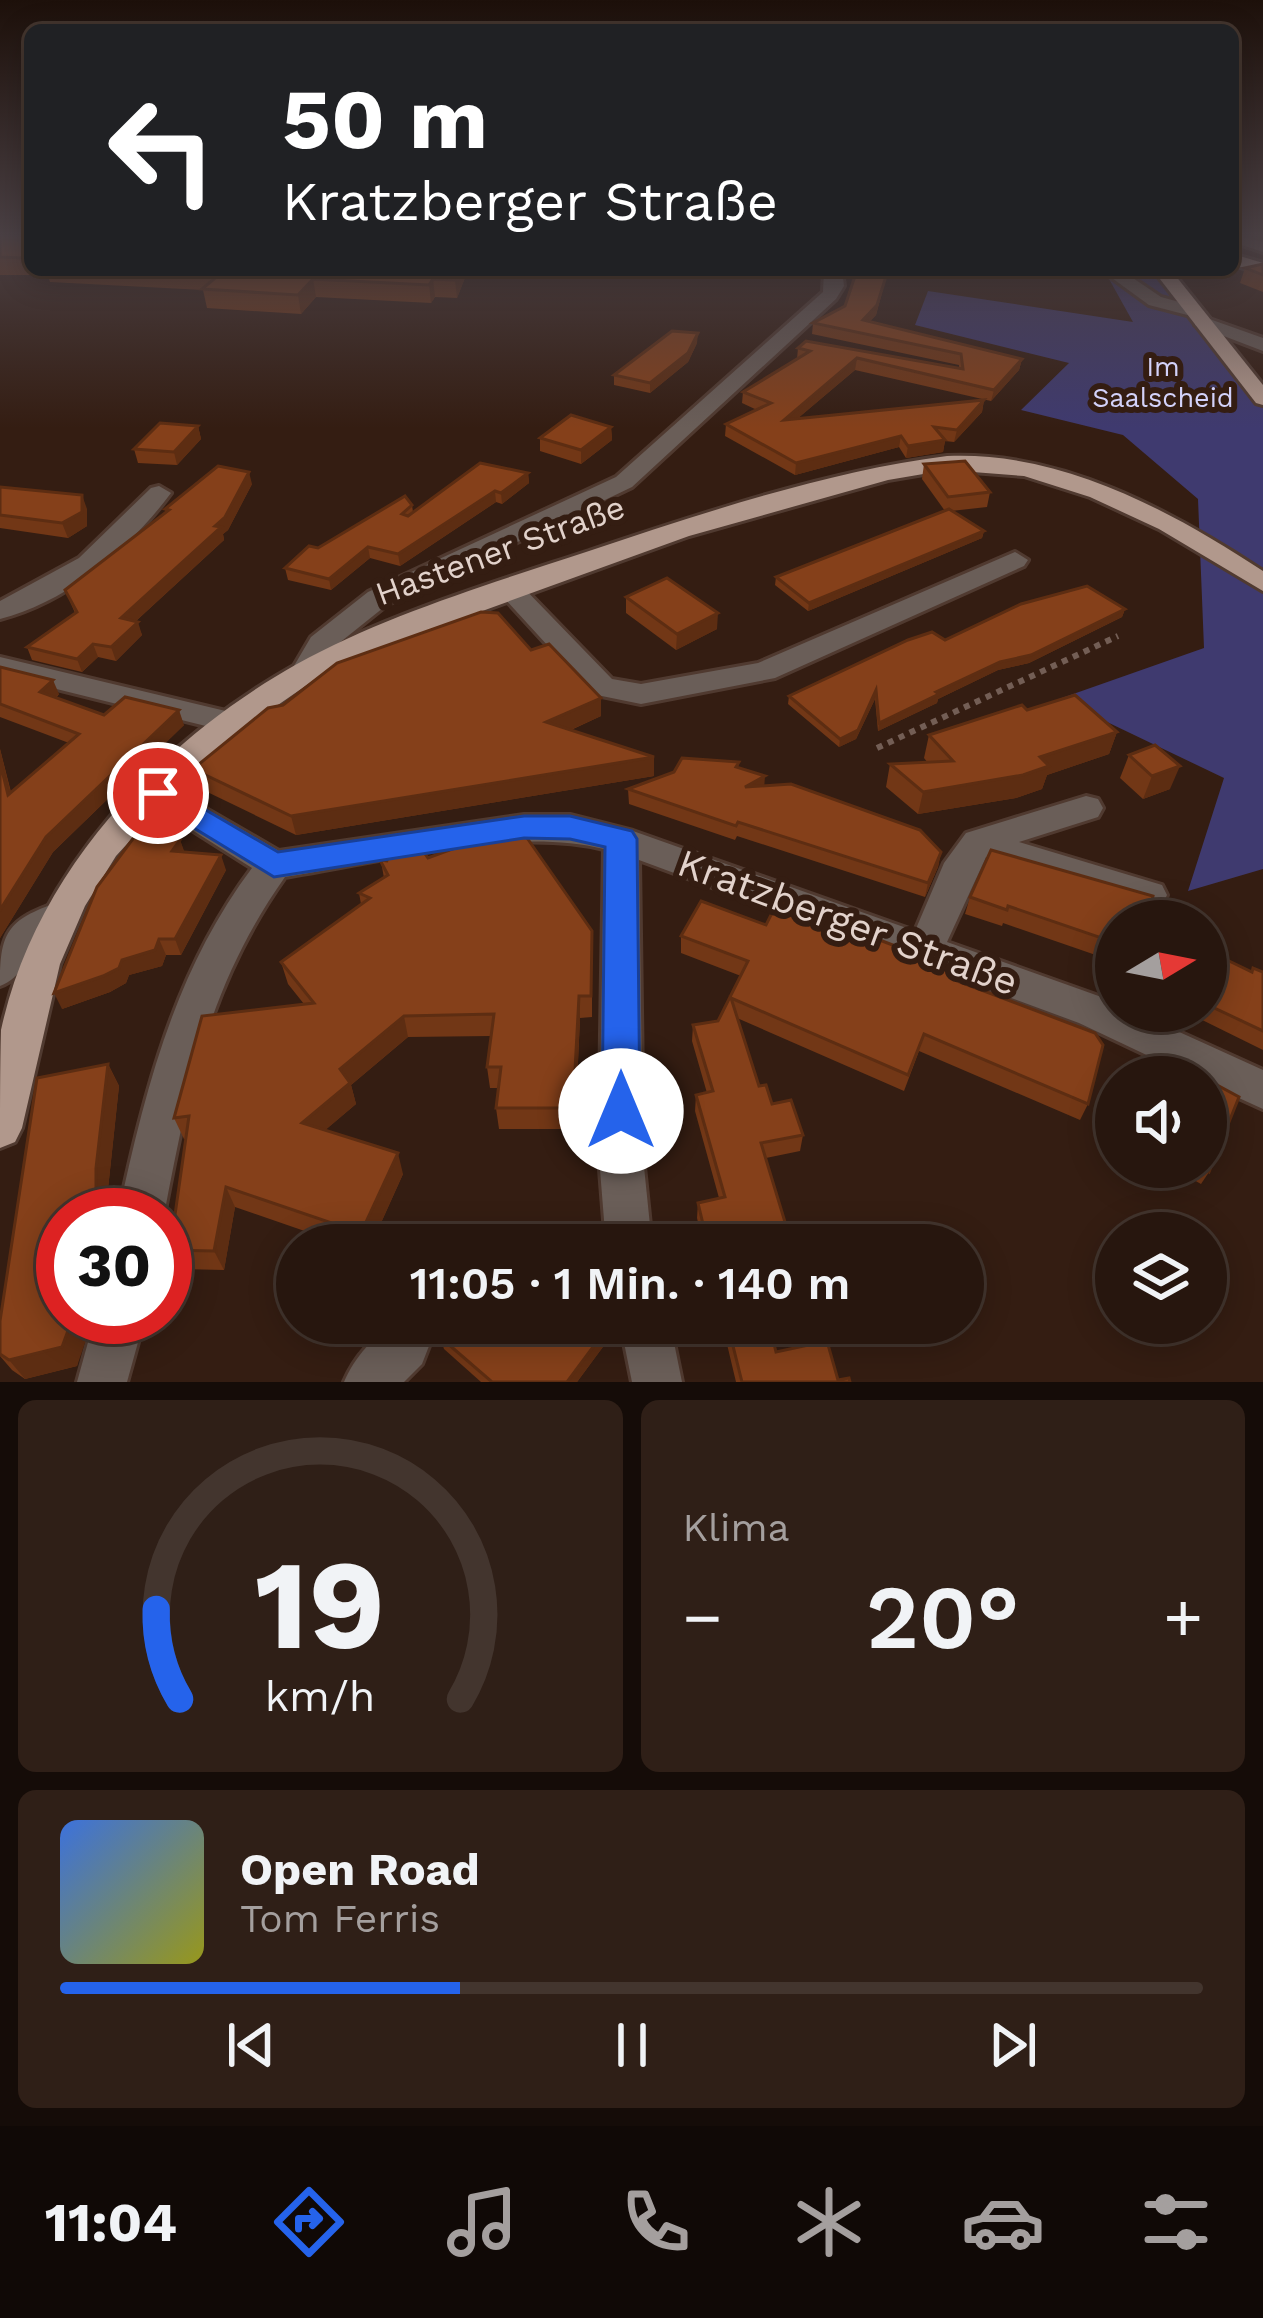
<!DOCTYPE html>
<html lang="de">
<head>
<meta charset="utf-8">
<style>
	:root { --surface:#27160e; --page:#2f1f17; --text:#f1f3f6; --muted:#a49f9e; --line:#43352e; --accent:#2563eb }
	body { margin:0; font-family:"Work Sans",sans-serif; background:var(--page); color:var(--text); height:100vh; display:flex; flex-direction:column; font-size:45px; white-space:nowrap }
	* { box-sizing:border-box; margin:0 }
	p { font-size:39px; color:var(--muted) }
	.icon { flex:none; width:66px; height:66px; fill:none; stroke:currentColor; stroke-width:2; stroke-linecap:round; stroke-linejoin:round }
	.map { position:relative; height:1382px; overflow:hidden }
	.sheet { display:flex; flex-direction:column; gap:18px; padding:18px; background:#150c08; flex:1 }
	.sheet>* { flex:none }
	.guide { position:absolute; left:24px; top:24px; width:1215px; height:252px; border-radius:18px; box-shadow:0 6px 30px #0003,0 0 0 3px var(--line); background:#202124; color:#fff; overflow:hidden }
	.needle { width:78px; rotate:80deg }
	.controls { position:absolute; left:1095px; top:900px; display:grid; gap:24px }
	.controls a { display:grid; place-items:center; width:132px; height:132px; border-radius:50%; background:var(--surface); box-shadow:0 6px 30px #0003,0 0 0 3px var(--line); font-size:60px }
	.speed { position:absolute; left:36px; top:1188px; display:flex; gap:24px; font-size:60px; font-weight:700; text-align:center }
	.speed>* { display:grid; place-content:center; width:156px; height:156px; border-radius:50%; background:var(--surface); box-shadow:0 6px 30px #0003,0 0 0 3px var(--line); line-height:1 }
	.speed .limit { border:18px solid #d22; background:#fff; color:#111 }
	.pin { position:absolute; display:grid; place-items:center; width:102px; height:102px; color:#fff; margin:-51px; border:6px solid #fff; border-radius:50%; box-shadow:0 3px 12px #0007 }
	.me { position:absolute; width:132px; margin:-66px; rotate:0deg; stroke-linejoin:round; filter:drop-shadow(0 0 9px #0008) }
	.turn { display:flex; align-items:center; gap:42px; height:252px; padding:0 60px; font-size:54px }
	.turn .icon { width:156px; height:156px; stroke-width:2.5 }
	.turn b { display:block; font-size:84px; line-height:102px }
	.big { font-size:90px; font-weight:600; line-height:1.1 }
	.sheet .widget { flex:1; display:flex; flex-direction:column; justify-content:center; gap:18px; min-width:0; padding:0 42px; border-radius:18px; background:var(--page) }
	.sheet .dial { align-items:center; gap:0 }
	.dial svg { height:312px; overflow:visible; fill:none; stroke:var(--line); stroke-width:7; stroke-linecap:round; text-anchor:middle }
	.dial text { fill:var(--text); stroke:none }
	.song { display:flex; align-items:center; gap:36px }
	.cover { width:144px; height:144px; border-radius:18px; background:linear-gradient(135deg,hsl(220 70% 55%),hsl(60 70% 35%)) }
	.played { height:12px; border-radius:6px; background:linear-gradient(90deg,var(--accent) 35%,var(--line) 35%) }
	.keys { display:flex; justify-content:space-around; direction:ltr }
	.heat { display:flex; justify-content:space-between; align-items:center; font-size:66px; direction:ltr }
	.sheet .tiles { flex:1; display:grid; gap:18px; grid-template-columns:1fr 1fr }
	.widget:last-child { grid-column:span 2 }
	.trip { position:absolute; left:276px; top:1224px; width:708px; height:120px; border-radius:60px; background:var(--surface); box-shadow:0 6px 30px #0003,0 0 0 3px var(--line); font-weight:600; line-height:120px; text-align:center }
	.menu { display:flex; height:192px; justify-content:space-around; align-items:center; background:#100906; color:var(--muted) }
	.menu .icon { width:84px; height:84px }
	.menu .selected { color:var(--accent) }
	.menu b { font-size:54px; color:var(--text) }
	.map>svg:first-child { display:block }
	.green { fill:#3f3a6f }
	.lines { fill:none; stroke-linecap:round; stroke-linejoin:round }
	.minor-casing { stroke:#503a30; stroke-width:6 }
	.major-casing { stroke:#503a30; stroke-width:6 }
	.path { stroke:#735e55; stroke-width:6; stroke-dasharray:6 6; stroke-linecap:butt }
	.minor { fill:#6a5e58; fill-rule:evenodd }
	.major { fill:#b1988c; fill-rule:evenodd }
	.wall { fill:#723716 }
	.shaded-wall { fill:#5d2d12 }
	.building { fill:#85401a; stroke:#5d2d12; stroke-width:3 }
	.route { fill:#2563eb; stroke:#184099; stroke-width:3 }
	.labels { text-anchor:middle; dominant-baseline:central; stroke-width:12; stroke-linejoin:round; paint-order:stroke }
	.far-park-label { font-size:27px; fill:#d3d2fa; stroke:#341d12 }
	.street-label { font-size:33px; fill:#e2d2cb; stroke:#341d12 }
	.near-street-label { font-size:39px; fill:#e2d2cb; stroke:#341d12 }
</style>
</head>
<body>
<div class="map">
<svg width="1263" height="1382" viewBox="0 0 1263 1382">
	<rect width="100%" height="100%" fill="#341d12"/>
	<polygon class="green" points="1104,270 1152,270 1263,393 1263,869 1188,891 1224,778 1059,699 1204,648 1198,499 1123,435 1021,410 1069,363 915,325 928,291 1133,322"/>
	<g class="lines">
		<g class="minor-casing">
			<g id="minor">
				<polygon points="1233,235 1263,242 1263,252 1233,242"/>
				<polygon points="824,270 842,270 844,286 836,299 632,487 388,604 333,648 316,678 296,678 291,671 311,637 368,592 616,477 823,292"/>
				<polygon points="1101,270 1121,270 1161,297 1201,308 1201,316 1263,338 1263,351 1195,325 1195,317 1149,305"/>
				<path d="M159,486L171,493C130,548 68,602 0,619V601L79,558L151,488Z"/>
				<polygon points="1015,552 1028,560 1024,566 775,678 641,704 592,694 495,588 498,582 518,582 612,679 641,684 758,663"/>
				<polygon points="0,657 234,713 249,723 234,733 0,675"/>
				<path d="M158,781L279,851L524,815H570L633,831L915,931L944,863L966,833L1086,796L1098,799L1103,808L1098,817L1019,842L1162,885L1167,895L1162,905L1149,909L986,857L947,942L1107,999L1116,1003V1011H1133L1263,1070V1109L1206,1083V1077H1193L1079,1023L639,860L643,1157L652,1245H606L599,1157L604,849C510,826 381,862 285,877C209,984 188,1089 164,1215H118C145,1091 174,972 252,868L146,801L141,793L146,785Z"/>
				<path d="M59,902L72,907L77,917C69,932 57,932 44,942C26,955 23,978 0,986C0,933 6,920 59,902Z"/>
				<polygon points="95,1317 145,1317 127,1382 77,1382"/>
				<path d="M399,1323L422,1328L429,1346L422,1364L404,1382H344C354,1358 375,1333 399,1323Z"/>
				<polygon points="620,1323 670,1323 682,1382 632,1382"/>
			</g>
		</g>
		<g class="major-casing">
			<g id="major">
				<polygon points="1233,254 1263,263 1263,274 1233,265"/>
				<polygon points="1153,270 1171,270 1263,385 1263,405 1256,403"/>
				<path d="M947,456C1061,451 1170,510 1263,571V591L1159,529L1090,497L1024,476L947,470L888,480L689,536L369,652L317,678L262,716L168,799L116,856L85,906L60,964L22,1128L15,1142L0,1148C0,1111 0,1066 1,1030C35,872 160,741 297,664C383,616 492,583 586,552C700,514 828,471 947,456Z"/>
			</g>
		</g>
		<polyline class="path" points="877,748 1118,636"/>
		<use href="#minor" class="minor"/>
		<use href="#major" class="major"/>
	</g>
	<g class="wall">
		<rect x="0" y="235" width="30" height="40"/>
		<polygon points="1263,264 1263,292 1240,283 1245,268"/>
		<polygon points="46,270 468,270 457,298 435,297 431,303 316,297 301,314 207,308 203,290 50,282"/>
		<polygon points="888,270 876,315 870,321 1022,359 1019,370 991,401 855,370 798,418 984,400 982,412 954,442 945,441 943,452 906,458 899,447 795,475 725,436 726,424 757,410 742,403 743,392 797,359 798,348 959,369 959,365 812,334 813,323 845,306"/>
		<polygon points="697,343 688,362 650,393 614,385 614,375"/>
		<polygon points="198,426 201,439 177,465 138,463 134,449"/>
		<polygon points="611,427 612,440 581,464 540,451 540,438"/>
		<polygon points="924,464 990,492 987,507 951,511 984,531 982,538 808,611 775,585 776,577 945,511 922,479"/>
		<polygon points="528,473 529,483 502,504 496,502 400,566 370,558 331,590 288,580 285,568 318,548 412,505 413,512"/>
		<polygon points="252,484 228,530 223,534 224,540 136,621 142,635 116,661 98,657 82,672 32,660 27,647 75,613 65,590 166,513 165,509"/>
		<polygon points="0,487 87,509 87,526 68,538 0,528"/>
		<polygon points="626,597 717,629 676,650 626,613"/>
		<polygon points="1125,609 1122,617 1029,663 998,670 938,699 937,703 878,731 875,699 856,739 839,747 788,704 789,696 945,640"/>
		<polygon points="531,650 601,716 571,730 654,757 654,776 296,835 199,788 193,769"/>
		<polygon points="0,667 59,694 56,698 104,715 184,725 53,852 0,938 0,749 11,792 69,743 0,717"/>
		<polygon points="1027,710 1117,732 1109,754 1047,775 1042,789 1016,798 918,814 886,787 890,764 928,763 924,758 929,735"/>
		<polygon points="1129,755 1170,789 1143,799 1120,778"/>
		<polygon points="739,762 738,768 764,786 941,852 938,867 925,897 737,836 735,840 629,804 628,789"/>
		<polygon points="180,840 184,852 226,870 181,955 166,955 162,966 129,975 126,983 110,992 62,1009"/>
		<polygon points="380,856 428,858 592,931 592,1017 580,1018 575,1129 499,1129 496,1108 499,1088 490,1088 487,1067 491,1036 408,1037 351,1085 356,1104 325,1130 403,1174 371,1245 345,1245 235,1207 224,1270 180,1269 170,1250 185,1139 184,1139 174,1118 304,1004 288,984 281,962 361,904 359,893 384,878"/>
		<polygon points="970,897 1116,921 1116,962 1003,923 1002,926 965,914"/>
		<polygon points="766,925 960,982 1088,1104 1080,1120 919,1051 904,1091 737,1018 759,1086 772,1104 803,1135 800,1151 766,1158 792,1245 703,1245 697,1218 698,1203 719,1198 695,1111 696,1095 707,1093 692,1041 693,1025 718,1021 741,976 681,953 681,936"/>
		<polygon points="1206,971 1218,974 1263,972 1263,1050 1186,1012 1206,1011"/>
		<polygon points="108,1064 119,1086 108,1189 108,1198 115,1208 77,1366 25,1379 12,1370 0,1356 0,1321"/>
		<polygon points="1170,1167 1206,1167 1209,1172 1201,1184"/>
		<polygon points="712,1323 769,1323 776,1352 838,1380 850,1382 736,1382 726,1340 716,1342"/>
		<polygon points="608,1327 608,1340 577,1382 481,1382 444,1349 440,1337"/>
	</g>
	<g class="shaded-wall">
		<polygon points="25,235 30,235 30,275 24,258"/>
		<polygon points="460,270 468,270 457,298 455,280"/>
		<polygon points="888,270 876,315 862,330 863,320"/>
		<polygon points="313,279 316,297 301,314 298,295"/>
		<polygon points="433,279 435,297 431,303 429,285"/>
		<polygon points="698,333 697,343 688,362 650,393 650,383"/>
		<polygon points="857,358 855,370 783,431 784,420"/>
		<polygon points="1022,359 1019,370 991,401 994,390"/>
		<polygon points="984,400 982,412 954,442 957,430"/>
		<polygon points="198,426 201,439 177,465 174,452"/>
		<polygon points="611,427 612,440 581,464 581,450"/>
		<polygon points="901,436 899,447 795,475 796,463"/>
		<polygon points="945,440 943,452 906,458 908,446"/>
		<polygon points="249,472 252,484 228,530 223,534 224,540 125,631 121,618 215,526"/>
		<polygon points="528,473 529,483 502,504 501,493"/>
		<polygon points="495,491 496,502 400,566 398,554"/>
		<polygon points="82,495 87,509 87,526 68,538 62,523"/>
		<polygon points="984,531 982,538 808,611 809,603"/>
		<polygon points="368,547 370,558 331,590 329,579"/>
		<polygon points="1125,609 1122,617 1029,663 998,670 938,699 937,703 878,731 879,723 936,692 1000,662"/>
		<polygon points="718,613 717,629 676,650 677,634"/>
		<polygon points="138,622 142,635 116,661 111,647"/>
		<polygon points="93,644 98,657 82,672 77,659"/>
		<polygon points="53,680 59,694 46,707 40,692"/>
		<polygon points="876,690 875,699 856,739 839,747 840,739"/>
		<polygon points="601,698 601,716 548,740 546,722"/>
		<polygon points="179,710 184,725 53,852 0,938 0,910 46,837"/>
		<polygon points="1117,732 1109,754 1047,775 1042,789 1016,798 918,814 923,792"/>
		<polygon points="0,749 15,810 8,795 0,762"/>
		<polygon points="654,757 654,776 296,835 291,816"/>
		<polygon points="1180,766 1170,789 1143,799 1152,776"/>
		<polygon points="765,776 764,790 745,787"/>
		<polygon points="180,840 186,856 172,851"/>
		<polygon points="941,852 938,867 925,897 928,883"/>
		<polygon points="221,855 226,870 181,955 175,939"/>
		<polygon points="159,939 166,955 162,966 129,975 126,983 110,992 62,1009 54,993"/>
		<polygon points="579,996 580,1018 575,1129 573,1108"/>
		<polygon points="404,1016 408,1037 351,1085 356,1104 309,1144 302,1123 340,1069"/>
		<polygon points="108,1064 119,1086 108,1189 108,1197 116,1215 101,1215 96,1189 96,1168"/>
		<polygon points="398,1153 403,1174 371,1245 365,1245 361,1233"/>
		<polygon points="226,1187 235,1207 224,1270 214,1251"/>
		<polygon points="73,1317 94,1317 77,1366 25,1379 9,1360"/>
		<polygon points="608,1327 608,1340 577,1382 567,1382"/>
	</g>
	<g class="building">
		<polygon points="0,235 25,235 24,258 0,257"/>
		<polygon points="1263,264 1263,275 1245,268"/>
		<polygon points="152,270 460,270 455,280 433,279 429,285 313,279 298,295 202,289 220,274"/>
		<polygon points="857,270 888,270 877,305 863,320 1022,359 994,390 857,358 784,420 984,400 957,430 934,427 945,440 908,446 901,436 796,463 726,424 771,403 743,392 810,351 798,348 806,341 963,369 961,354 813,323 845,306"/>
		<polygon points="672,331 698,333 688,353 650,383 614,375"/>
		<polygon points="571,415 611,427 581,450 540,438"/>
		<polygon points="160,423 198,426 174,452 134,449"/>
		<polygon points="965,461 990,492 948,497 924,464"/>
		<polygon points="480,463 528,473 501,493 495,491 398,554 368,547 329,579 285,568 309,546 318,548 405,496 412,505 402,514 408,516"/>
		<polygon points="218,466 249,472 225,517 215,526 221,527 121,618 138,622 111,647 93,644 77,659 27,647 77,612 65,590 169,510 165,509"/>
		<polygon points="0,487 82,495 82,512 62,523 0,515"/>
		<polygon points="949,509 984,531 809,603 776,577"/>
		<polygon points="667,578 718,613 677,634 626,597"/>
		<polygon points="1087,586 1125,609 1031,655 1000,662 936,692 939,694 879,723 876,690 858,730 840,739 789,696 908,640 932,632 945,640 1021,604"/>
		<polygon points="481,612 498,613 531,650 549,644 601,698 546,722 654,757 291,816 193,769 268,708 283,705 337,663"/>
		<polygon points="0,667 53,680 40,692 104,715 125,697 179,710 46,837 0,910 0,762 8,795 79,734 0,704"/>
		<polygon points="1075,695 1117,732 1040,757 1049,766 1023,775 923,792 890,764 953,761 929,735 1022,705 1027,710"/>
		<polygon points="1155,745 1180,766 1152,776 1129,755"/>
		<polygon points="682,758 739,762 736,767 765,776 745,787 791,784 920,830 941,852 928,883 738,822 736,826 628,789 674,772"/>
		<polygon points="518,825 592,931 591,996 579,996 573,1108 496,1108 501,1067 487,1067 494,1014 404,1016 340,1069 350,1083 302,1123 398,1153 361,1233 226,1187 214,1251 170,1250 189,1116 174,1118 202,1016 314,1003 281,962 370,898 359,893 388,875 380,860 388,861 380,856 416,841 428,858"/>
		<polygon points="138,832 180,840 172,851 221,855 175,939 159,939 155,950 122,960 119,968 103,976 54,993 97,887"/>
		<polygon points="991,850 1153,896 1148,921 1116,921 1116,943 1008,906 1007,910 970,897"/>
		<polygon points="701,901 766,925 778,901 963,972 960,982 1095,1033 1103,1045 1088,1104 924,1034 908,1075 731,998 759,1086 766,1085 772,1104 791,1100 803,1135 761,1143 792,1245 708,1245 698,1203 725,1197 696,1095 713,1091 693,1025 718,1021 748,961 681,936"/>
		<polygon points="1225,959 1252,972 1253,968 1263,972 1263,1031 1206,1004 1206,971 1207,969 1218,974"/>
		<polygon points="1175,1063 1202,1077 1168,1077"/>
		<polygon points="108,1064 96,1168 96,1189 103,1188 105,1198 101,1215 63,1215 63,1317 73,1317 62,1347 9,1360 0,1354 0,1321 37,1078"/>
		<polygon points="1206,1079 1239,1097 1209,1172 1201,1167 1206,1167"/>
		<polygon points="452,1323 603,1323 608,1327 567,1382 492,1382 440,1337"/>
		<polygon points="717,1323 769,1323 776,1352 827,1341 838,1380 849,1378 850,1382 742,1382 728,1326 718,1328"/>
	</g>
	<linearGradient id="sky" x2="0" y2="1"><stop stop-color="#1d100a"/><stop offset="0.55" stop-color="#4a4044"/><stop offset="1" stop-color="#4a4044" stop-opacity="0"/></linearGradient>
	<rect width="1263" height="428" fill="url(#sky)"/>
	<polygon class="route" points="158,782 278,852 524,816 570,816 632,831 637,839 640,1111 635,1124 621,1129 607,1124 602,1111 605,847 570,839 524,838 274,877 148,800 143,793 148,785"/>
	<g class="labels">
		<g class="far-park-label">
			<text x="1163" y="367">Im<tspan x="1163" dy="31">Saalscheid</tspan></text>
		</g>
		<g class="street-label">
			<text transform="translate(500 550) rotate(-20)">Hastener Straße</text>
		</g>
		<g class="near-street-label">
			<text transform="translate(848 922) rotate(20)">Kratzberger Straße</text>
		</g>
	</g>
</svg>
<div class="controls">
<a><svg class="needle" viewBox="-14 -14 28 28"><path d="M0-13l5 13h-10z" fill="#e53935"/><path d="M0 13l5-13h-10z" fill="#a49f9e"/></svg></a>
<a><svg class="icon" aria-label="sound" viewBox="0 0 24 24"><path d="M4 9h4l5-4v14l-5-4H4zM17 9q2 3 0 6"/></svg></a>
<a><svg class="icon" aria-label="layers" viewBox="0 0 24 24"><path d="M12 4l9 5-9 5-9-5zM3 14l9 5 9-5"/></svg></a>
</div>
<div class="speed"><div class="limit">30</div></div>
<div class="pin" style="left:158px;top:793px;background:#d93025"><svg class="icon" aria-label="arrive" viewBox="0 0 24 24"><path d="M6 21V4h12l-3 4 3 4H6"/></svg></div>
<svg class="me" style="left:621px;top:1111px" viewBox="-20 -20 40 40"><circle r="19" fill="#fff"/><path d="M0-13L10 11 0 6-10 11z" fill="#2563eb"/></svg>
<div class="trip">11:05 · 1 Min. · 140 m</div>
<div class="guide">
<div class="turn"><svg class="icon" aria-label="left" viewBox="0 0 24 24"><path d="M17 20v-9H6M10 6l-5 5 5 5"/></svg><div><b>50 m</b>Kratzberger Straße</div></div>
</div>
</div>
<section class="sheet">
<div class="tiles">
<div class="widget dial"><svg viewBox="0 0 100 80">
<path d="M14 69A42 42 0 1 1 86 69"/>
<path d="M14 69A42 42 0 0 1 8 46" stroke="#2563eb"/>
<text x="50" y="56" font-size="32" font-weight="700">19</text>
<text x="50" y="72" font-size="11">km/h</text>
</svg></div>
<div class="widget"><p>Klima</p>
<div class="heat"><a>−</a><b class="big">20°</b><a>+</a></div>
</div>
<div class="widget">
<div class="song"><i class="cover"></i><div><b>Open Road</b><p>Tom Ferris</p></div></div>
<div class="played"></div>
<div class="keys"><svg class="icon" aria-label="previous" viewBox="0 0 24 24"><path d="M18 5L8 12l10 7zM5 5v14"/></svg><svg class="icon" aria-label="pause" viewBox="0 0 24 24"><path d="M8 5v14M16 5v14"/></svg><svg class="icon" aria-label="next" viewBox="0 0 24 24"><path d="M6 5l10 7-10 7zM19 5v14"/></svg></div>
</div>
</div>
</section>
<nav class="menu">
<b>11:04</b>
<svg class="icon selected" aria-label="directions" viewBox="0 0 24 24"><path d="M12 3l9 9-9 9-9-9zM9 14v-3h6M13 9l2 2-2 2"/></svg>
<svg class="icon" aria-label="music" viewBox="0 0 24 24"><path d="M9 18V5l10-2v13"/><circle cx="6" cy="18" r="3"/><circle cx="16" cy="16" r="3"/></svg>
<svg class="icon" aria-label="phone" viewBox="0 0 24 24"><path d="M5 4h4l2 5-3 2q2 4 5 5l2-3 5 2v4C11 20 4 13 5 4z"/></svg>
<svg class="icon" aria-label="climate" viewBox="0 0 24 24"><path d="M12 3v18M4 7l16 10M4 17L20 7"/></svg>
<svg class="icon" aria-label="car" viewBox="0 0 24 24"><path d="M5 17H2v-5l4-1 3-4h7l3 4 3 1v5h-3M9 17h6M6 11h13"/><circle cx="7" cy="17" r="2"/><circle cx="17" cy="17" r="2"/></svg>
<svg class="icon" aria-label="filters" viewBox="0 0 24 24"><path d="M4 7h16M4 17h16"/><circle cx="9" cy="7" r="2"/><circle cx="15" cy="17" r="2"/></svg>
</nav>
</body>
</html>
